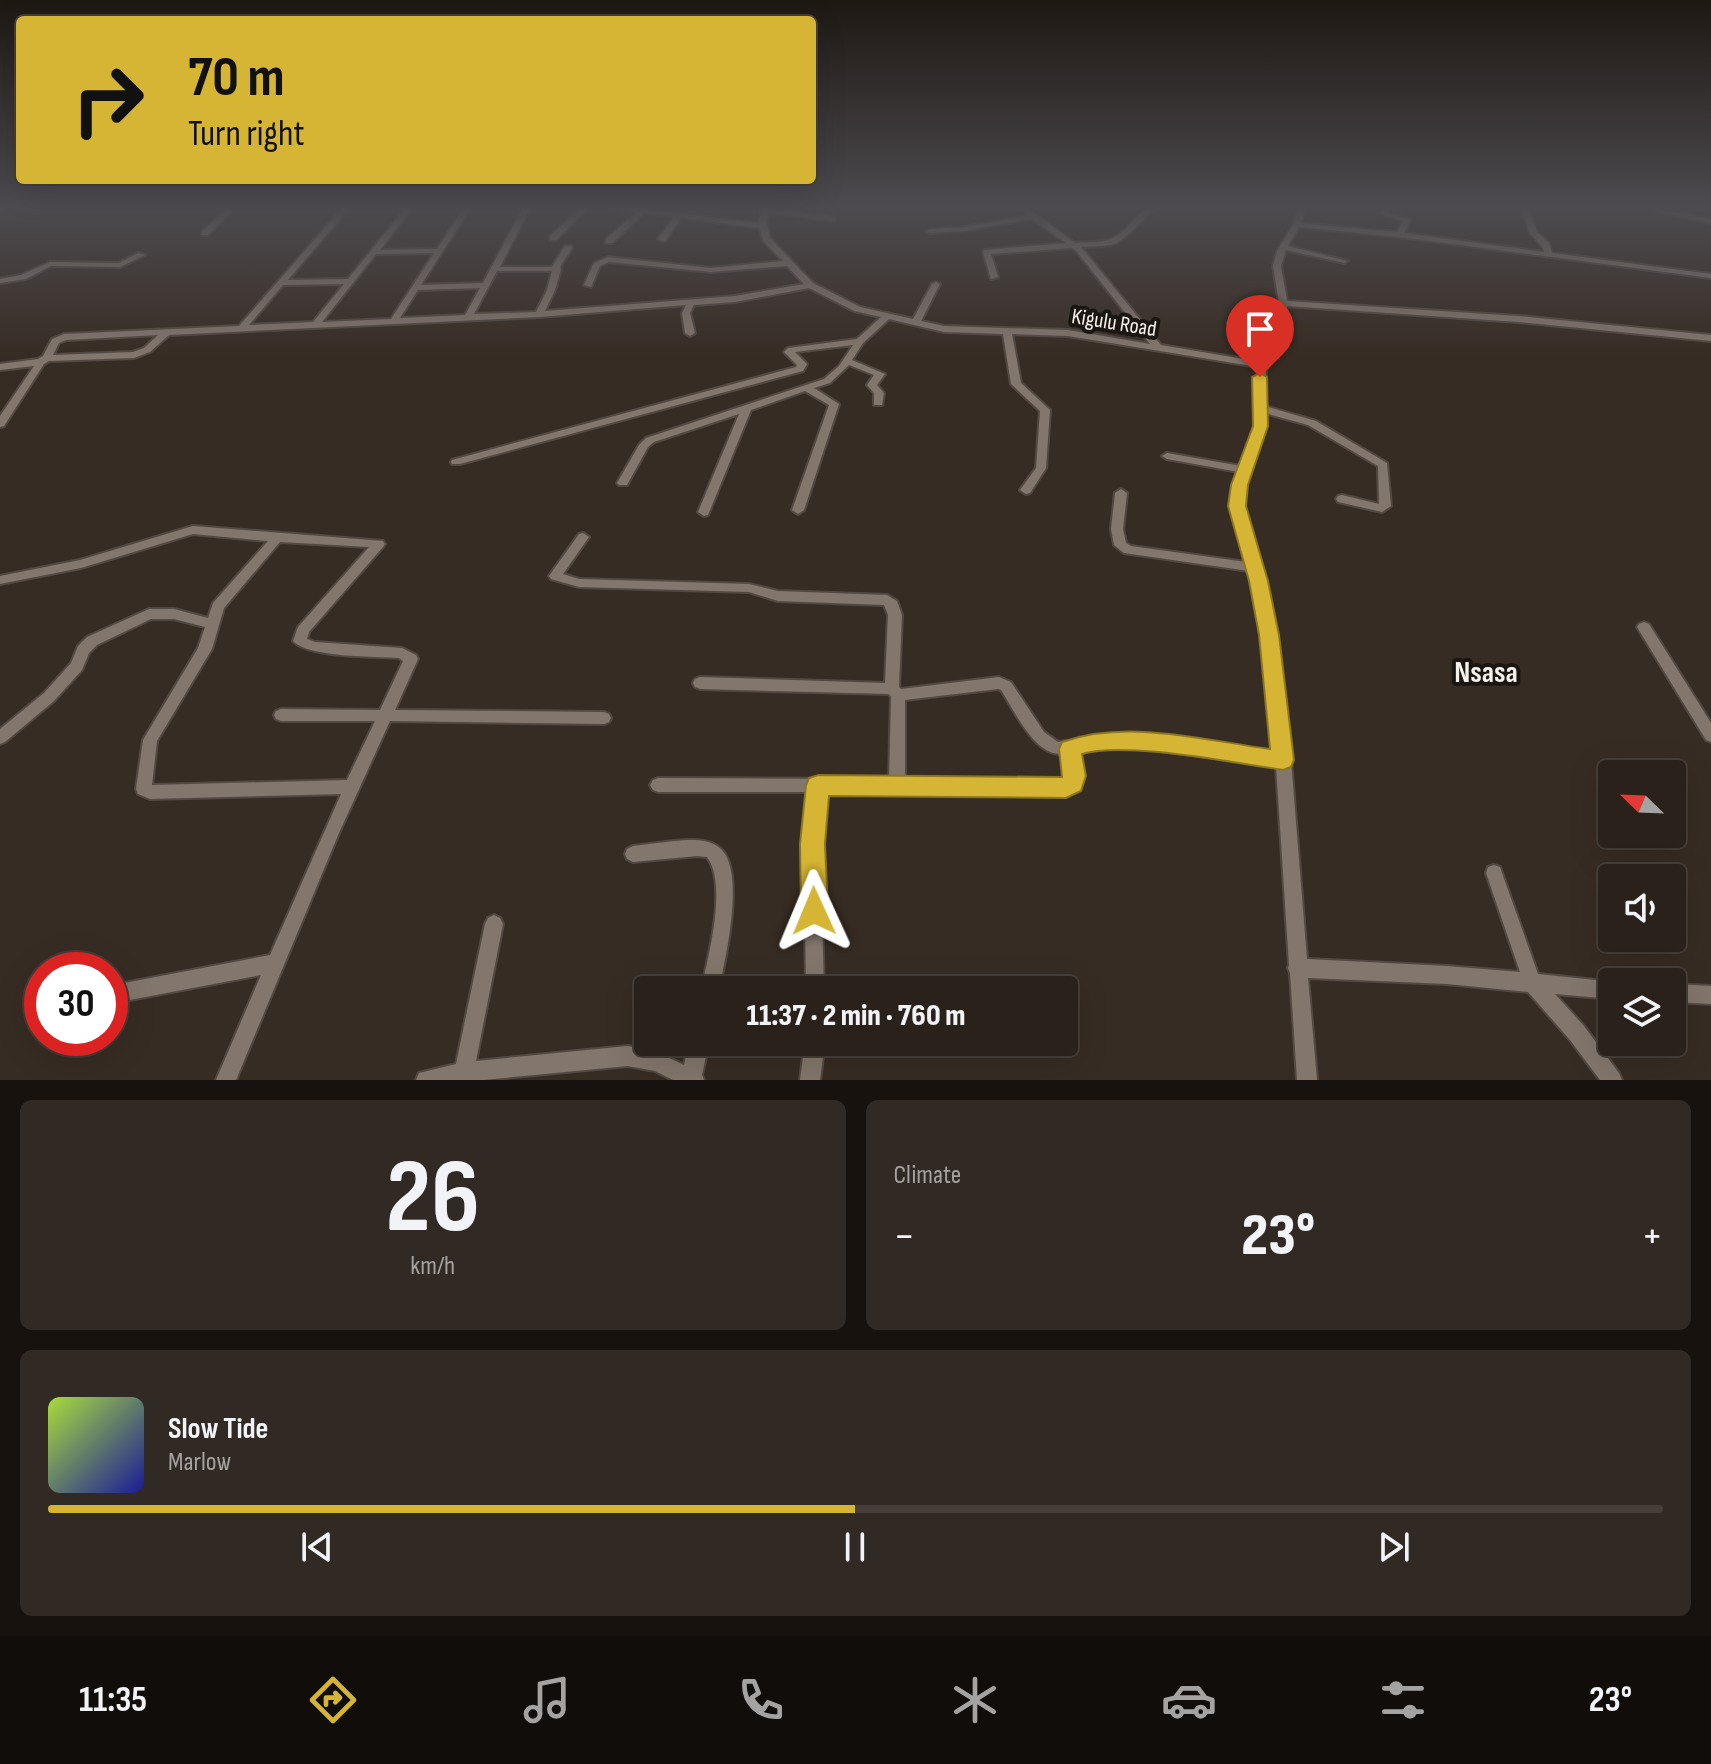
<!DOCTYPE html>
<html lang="en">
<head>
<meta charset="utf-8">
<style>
	:root { --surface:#29211a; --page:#312923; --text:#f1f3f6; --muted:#a5a3a2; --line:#453e39; --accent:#d6b534 }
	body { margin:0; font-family:"Sofia Sans Condensed",sans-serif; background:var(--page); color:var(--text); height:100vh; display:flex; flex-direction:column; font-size:30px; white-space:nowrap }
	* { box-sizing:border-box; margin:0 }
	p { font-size:26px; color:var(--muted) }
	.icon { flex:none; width:44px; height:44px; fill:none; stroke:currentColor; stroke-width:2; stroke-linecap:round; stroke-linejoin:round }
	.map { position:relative; height:1080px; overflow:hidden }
	.side { display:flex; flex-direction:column; gap:20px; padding:20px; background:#17120e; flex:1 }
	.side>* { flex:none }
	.top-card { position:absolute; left:16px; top:16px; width:800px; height:168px; border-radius:8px; box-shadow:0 8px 32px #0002,0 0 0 2px var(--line); background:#d6b534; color:#111; overflow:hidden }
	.needle { width:52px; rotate:293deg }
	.fabs { position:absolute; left:1598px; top:760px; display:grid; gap:16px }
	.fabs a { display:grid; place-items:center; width:88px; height:88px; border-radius:8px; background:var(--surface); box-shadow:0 8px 32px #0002,0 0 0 2px var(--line); font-size:40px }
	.speed { position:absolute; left:24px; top:952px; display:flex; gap:16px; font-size:40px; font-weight:700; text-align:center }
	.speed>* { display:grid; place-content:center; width:104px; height:104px; border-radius:50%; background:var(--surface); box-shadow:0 8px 32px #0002,0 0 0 2px var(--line); line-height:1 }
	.speed .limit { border:12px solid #d22; background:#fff; color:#111 }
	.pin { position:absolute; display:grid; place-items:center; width:68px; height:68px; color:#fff; margin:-82px -34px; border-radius:50% 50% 50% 0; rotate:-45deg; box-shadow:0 0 8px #0007 }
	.pin .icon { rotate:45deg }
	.me { position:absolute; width:88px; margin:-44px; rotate:359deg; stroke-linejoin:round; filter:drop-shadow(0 0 6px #0008) }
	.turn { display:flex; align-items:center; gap:28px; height:168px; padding:0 40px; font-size:36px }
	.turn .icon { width:104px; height:104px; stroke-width:2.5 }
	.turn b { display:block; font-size:56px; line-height:68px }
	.big { font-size:60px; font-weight:800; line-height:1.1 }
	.side .tile { flex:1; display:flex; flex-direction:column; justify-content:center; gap:12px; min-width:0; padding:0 28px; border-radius:12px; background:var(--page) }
	.side .dial { align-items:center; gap:0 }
	.dial b { font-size:104px; line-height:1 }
	.song { display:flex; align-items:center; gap:24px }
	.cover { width:96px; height:96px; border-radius:12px; background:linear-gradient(135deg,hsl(80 70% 55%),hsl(240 70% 35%)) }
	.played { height:8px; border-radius:4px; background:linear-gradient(90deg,var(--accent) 50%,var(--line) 50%) }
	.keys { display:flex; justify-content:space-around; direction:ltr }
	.heat { display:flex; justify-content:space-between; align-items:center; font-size:44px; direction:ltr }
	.side .tiles { flex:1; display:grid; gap:20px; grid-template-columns:1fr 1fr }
	.tile:last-child { grid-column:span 2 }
	.trip { position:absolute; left:634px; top:976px; width:444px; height:80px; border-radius:8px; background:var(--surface); box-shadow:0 8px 32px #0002,0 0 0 2px var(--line); font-weight:800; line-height:80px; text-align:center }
	.menu { display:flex; height:128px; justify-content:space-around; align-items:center; background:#100d0a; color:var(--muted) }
	.menu .icon { width:56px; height:56px }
	.menu .selected { color:var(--accent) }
	.menu b { font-size:36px; color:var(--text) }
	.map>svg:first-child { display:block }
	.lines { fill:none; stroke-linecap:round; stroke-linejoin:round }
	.minor-casing { stroke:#534942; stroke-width:4 }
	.minor { fill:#83766c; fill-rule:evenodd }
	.route { fill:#d6b534; stroke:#8b7622; stroke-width:2 }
	.labels { text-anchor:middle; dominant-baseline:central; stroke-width:8; stroke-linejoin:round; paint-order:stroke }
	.far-street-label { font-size:22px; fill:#f9f1ec; stroke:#1a1612 }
	.quarter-label { font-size:30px; font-weight:bold; fill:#f9f1ec; stroke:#1a1612 }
</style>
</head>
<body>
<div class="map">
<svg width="1711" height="1080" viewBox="0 0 1711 1080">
	<rect width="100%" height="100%" fill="#372c23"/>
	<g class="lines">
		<g class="minor-casing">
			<g id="minor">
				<polygon points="230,206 237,206 208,235 202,235 202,231"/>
				<path d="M344,206H351L288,280L348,279L407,206H414L380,250L437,249L465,206H472L421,285L483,283L524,206H531L500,267H552L565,246H571L572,248L560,267L561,269L555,290L545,311L735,296L804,284L787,266L711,272L609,262L600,266L591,287L584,285L594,263L608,257L711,268L783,261L763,241L760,228L681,218L665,241H662L658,239L674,217L644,213L612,243H606V239L636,212L602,206H624L759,223L762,206H770L769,208L835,217V221H832L768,213L766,221L770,238L813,283L860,307L913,319L932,284L936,282L940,284L921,321L944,326L1068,330L1150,344L1077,252L1072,248L991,254L998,277L991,279L983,252L984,250L1066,243L1032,219L964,231L930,233L926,231L930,229L964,227L1028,215L1017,206H1025L1075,243C1087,242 1103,243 1113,238C1132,229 1138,206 1160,206C1146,215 1127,239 1114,244C1104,247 1091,246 1081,247L1161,345L1261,362L1275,333L1279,303L1273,266L1277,251L1293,225L1298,206H1306L1301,223L1397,232L1403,221L1381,214L1384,206H1391L1389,213L1411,220L1404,233L1544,252L1542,246L1530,233L1521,206H1528L1537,232L1549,243L1552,253L1711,274V278L1399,237L1299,227L1288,246L1348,261L1344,263L1286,250L1281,266L1287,301L1518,316L1711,335V341L1518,322L1287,306L1285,333L1266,370L1265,406L1316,421L1387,463L1391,506L1382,512L1338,502L1336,499L1338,496L1342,495L1379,504L1378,466L1308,425L1265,413V426L1246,485L1243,506L1264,581L1276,635L1291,760L1307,959L1447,966L1520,972L1486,873L1488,867L1494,865L1500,867L1502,873L1538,974L1615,982H1612V999L1555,994L1584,1026L1619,1073L1622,1080H1600L1570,1040L1528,992L1447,984L1308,978L1317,1080H1297L1290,973L1288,968L1289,965L1276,766L1123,746L1078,752C1080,764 1084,777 1078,789L1066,794L825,793L820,844L824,990H806L804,844L809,792H658L653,790L650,785L653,780L658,778L889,779L891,697L889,694L700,689L695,687L693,683L695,679L700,677L885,683L888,615L884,605L778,601L749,592L579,587L551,579L549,576L579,534L583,533L589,537L563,574L579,579L749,584L778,591L887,595L897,601L902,615L899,687L901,689L999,677L1011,682L1044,732L1058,742L1123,734L1275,753L1262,635L1249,571L1124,553L1114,545L1111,529L1115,493L1121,489L1127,493L1123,529L1126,543L1131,546L1246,562L1231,506L1234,485L1239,472L1167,459L1162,456L1167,453L1241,466L1255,426L1258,367L1068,336L1012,334L1021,383L1050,410L1046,468L1030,493L1026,494L1020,490L1036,468L1040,411L1011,384L1003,334L944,332L889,319L863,343L852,360L885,374L877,385L884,393L882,405H874V393L867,385L874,375L849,365L830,383L814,388L839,404L804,510L798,514L792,510L829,405L805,391L751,410L708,515L704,516L698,512L739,414L654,442L648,447L627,485H619L617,483L639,445L646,438L824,379L839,366L853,345L795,352L807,364L803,371L460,464H452L451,462L452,460L796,367L797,365L784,352L788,348L857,339L881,317L854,311L809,288L735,302L694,305L690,313L695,333L690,336L685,333L682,313L686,305L539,317L169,335L150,352L134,358L49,361L44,364L4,426L0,427V416L34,366L0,370V364L38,359L43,356L52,339L64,334L239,326ZM434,253L391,319L322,322L376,254ZM497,271H552L547,290L536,312L474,314ZM344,284L313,322L249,325L283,285ZM480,288L465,315L400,318L418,290ZM158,335L144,348L133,352L53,355L59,343L66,340ZM998,689L1001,690C1015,711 1034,756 1063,754L1066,780L905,779V700Z"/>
				<polygon points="583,206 590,206 556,240 550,240 550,236"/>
				<polygon points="1630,206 1646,206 1711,219 1711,223"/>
				<polygon points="138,253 145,255 120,267 51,266 26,279 0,283 0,279 21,275 50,262 119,263"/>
				<path d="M193,526L383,541L385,544L383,547L309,632L307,639L315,642L402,648L416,655L418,659L395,710L604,712L609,714L611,718L609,722L604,724L390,721L339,833L236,1080H216L261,975L119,1002L112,1000L110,992L112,986L119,984L270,955L341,794L150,799L138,794L136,789L143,740L198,648L205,627L174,619H151L97,645L89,653L82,670L54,701L5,742L0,744V729L44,693L71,663L78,646L87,637L149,609H174L208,618L213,603L268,541L193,534L81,568L0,584V576L80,560ZM280,542L369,547L298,627L293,641C309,658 374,656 399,658L403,661L380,710L281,709L276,711L274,715L276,719L281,721H375L347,780L152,785L157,741L212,649L224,608Z"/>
				<polygon points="1644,622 1649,624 1711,723 1711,742 1706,740 1637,627 1639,624"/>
				<path d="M674,841C688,840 705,838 717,846C748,864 725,960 719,990H701C708,958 728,885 707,857L697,856L633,862L627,859L625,854L627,849L633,846Z"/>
				<polygon points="494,915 500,918 503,924 476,1061 628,1046 657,1052 684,1065 689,1042 709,1042 702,1075 704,1080 673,1080 655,1071 628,1066 483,1080 416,1080 419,1073 456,1064 485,924 488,918"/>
				<polygon points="1672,984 1711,986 1711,1004 1672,1002"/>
				<polygon points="805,1042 825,1042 820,1080 800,1080"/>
			</g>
		</g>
		<use href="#minor" class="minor"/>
	</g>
	<linearGradient id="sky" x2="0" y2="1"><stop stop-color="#1e1813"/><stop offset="0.58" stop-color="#4d4b50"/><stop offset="1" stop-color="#4d4b50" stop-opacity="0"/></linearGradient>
	<rect width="1711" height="357" fill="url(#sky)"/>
	<path class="route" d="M1260,373L1267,377L1268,426L1248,485L1246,506L1268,581L1279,635L1294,760L1291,767L1283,770C1233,763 1126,741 1082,754L1086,776L1081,791L1066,798L829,796L825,844L828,911L824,920L814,924L805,920L801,911L800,844L806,785L809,778L818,775L1062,777L1059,749L1062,742C1127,719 1203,740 1270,749L1259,635L1249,581L1228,506L1231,485L1253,426L1252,377Z"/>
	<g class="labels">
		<g class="far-street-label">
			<text transform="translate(1114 323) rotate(9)">Kigulu Road</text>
		</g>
		<g class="quarter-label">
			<text x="1486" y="673">Nsasa</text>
		</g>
	</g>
</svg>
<div class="fabs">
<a><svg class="needle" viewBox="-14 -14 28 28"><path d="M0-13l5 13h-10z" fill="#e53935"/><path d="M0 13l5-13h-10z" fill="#a5a3a2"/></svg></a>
<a><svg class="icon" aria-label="sound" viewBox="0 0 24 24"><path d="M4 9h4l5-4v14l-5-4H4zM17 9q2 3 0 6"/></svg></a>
<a><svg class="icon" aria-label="layers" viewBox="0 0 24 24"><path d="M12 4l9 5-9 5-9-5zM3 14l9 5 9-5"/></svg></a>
</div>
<div class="speed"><div class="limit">30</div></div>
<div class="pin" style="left:1260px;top:377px;background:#d93025"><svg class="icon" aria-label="arrive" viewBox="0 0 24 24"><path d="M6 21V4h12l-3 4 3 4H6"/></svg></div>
<svg class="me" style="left:814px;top:911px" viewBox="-20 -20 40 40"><path d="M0-17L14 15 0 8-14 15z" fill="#d6b534" stroke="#fff" stroke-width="4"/></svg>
<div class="trip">11:37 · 2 min · 760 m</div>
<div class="top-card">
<div class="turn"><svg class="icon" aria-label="right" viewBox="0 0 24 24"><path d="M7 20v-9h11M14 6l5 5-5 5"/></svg><div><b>70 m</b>Turn right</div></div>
</div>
</div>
<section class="side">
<div class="tiles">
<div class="tile dial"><b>26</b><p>km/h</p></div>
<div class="tile"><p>Climate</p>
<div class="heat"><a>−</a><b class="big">23°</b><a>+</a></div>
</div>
<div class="tile">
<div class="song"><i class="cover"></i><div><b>Slow Tide</b><p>Marlow</p></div></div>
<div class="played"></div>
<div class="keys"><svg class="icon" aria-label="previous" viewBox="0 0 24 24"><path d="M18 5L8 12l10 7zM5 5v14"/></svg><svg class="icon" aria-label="pause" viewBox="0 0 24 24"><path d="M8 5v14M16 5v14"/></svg><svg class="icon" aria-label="next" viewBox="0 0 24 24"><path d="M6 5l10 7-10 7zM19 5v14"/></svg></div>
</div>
</div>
</section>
<nav class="menu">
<b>11:35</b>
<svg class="icon selected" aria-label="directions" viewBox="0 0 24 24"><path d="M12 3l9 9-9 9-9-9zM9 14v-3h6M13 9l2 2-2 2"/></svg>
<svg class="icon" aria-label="music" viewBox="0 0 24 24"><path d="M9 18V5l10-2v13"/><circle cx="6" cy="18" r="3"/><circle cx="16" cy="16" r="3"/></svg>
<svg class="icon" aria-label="phone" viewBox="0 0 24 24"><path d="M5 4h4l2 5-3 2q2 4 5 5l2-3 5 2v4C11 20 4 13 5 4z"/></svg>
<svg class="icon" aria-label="climate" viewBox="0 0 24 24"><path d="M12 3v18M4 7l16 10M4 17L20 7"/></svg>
<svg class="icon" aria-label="car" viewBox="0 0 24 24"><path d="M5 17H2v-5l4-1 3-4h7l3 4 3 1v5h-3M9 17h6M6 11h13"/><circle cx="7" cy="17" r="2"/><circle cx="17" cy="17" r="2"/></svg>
<svg class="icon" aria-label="filters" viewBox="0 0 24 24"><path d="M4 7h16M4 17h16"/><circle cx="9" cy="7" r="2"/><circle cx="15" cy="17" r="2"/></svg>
<b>23°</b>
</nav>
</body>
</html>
